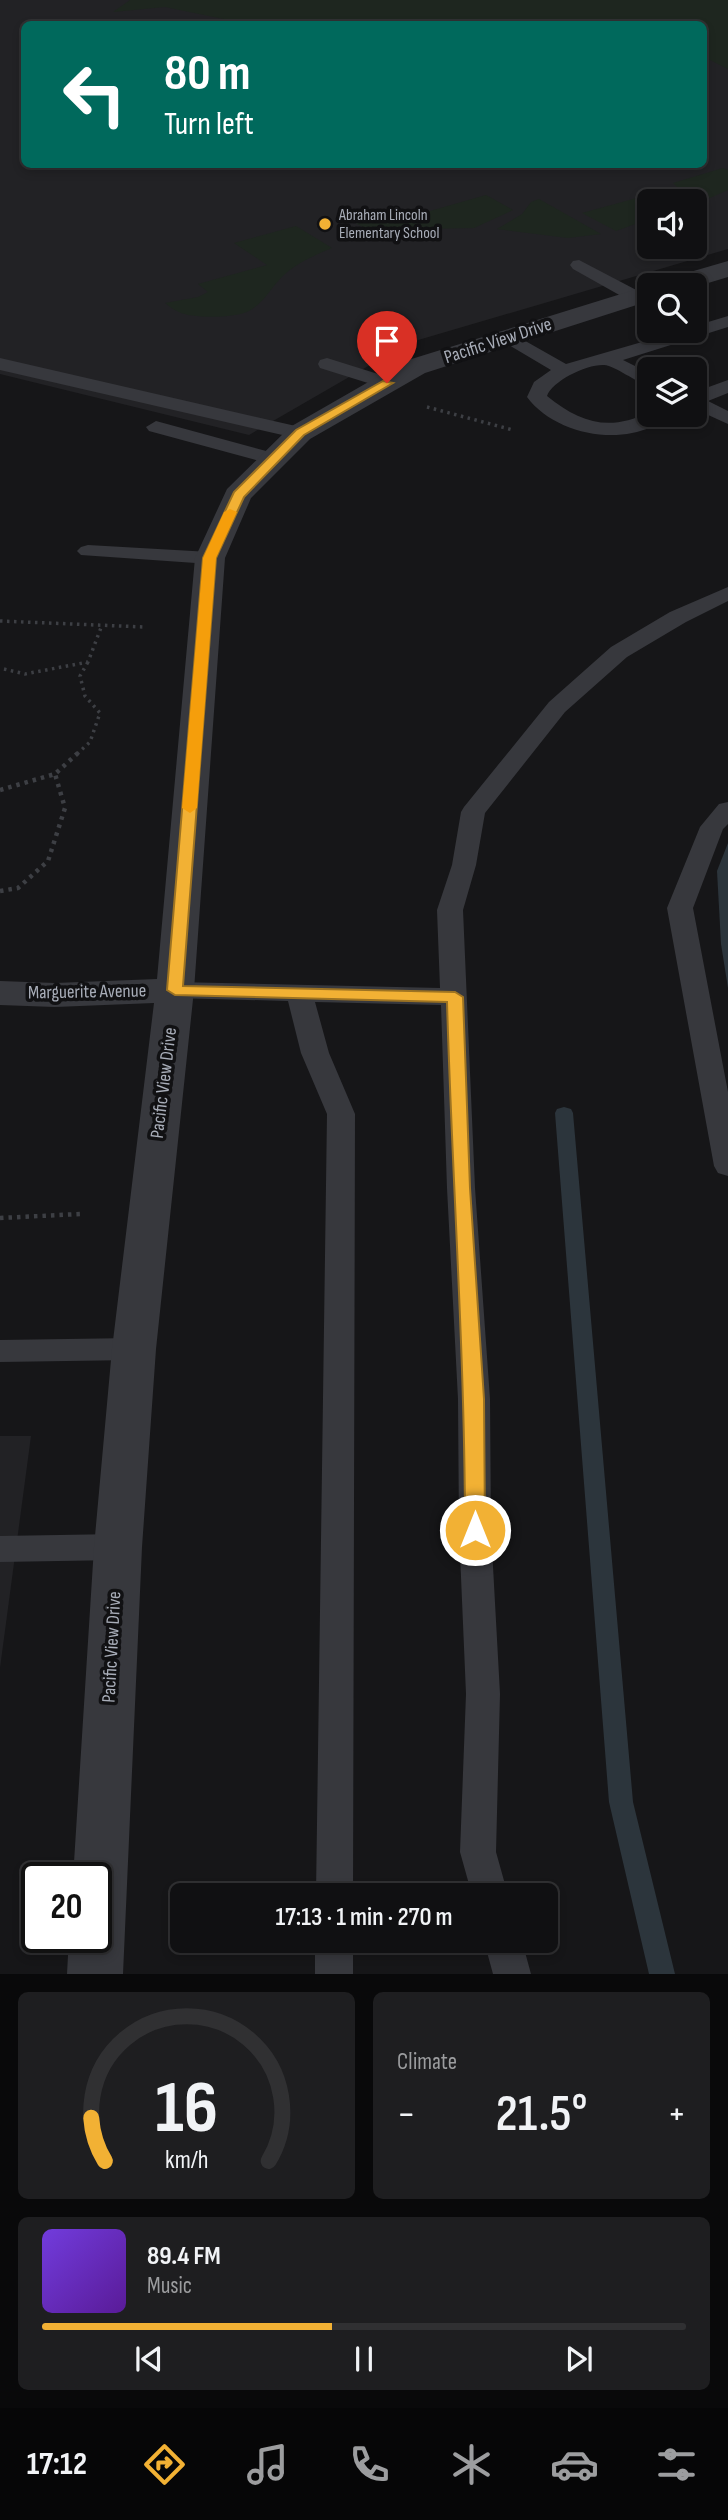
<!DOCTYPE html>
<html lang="en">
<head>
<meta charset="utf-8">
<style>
	:root { --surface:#101012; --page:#1e1e20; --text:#f1f3f6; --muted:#9c9d9f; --line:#303032; --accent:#f2b134 }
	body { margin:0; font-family:"Sofia Sans Condensed",sans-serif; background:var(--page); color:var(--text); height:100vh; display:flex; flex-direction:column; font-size:26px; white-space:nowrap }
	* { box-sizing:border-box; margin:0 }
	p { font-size:23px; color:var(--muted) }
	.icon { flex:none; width:38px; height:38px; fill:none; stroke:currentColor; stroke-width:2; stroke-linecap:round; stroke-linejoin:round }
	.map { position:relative; height:1974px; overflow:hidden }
	.drawer { display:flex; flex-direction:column; gap:18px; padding:18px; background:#09090a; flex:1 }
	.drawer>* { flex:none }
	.hud { position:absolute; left:21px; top:21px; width:686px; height:147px; border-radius:10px; box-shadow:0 4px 10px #0003,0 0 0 2px var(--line); background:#00695c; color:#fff; overflow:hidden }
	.buttons { position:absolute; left:637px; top:189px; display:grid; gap:14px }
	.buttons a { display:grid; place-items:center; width:70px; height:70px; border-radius:10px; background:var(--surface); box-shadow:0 4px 10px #0003,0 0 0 2px var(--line); font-size:35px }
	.speed { position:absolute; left:21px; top:1862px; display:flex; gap:14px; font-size:35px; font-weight:700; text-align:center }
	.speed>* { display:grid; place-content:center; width:91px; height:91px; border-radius:50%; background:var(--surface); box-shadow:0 4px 10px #0003,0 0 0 2px var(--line); line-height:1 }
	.speed .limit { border:4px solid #111; border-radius:10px; background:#fff; color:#111 }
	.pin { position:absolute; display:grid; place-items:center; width:60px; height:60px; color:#fff; margin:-72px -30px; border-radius:50% 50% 50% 0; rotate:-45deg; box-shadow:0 0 7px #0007 }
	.pin .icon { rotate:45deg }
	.me { position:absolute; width:77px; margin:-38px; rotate:0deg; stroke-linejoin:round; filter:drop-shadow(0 0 5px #0008) }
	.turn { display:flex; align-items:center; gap:24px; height:147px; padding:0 28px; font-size:32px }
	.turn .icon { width:91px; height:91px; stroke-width:2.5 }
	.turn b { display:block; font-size:49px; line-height:60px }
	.big { font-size:52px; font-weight:600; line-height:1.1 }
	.drawer .card { flex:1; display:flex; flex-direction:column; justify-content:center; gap:10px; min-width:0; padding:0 24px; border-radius:10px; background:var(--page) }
	.drawer .dial { align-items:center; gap:0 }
	.dial svg { height:182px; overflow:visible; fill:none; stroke:var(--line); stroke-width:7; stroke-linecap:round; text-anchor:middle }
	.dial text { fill:var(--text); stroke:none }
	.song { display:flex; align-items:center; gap:21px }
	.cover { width:84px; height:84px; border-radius:10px; background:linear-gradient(135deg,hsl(260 70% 55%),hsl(270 70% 35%)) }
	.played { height:7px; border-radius:4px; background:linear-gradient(90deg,var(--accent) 45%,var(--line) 45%) }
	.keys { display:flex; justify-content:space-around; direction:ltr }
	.heat { display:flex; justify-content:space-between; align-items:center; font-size:38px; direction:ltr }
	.drawer .tiles { flex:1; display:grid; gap:18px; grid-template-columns:1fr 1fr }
	.card:last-child { grid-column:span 2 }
	.trip { position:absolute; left:170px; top:1883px; width:388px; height:70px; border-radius:10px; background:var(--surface); box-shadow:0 4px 10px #0003,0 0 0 2px var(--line); font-weight:600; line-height:70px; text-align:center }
	.tabs { display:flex; height:112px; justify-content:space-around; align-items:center; background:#060607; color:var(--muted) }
	.tabs .icon { width:49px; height:49px }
	.tabs .active { color:var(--accent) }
	.tabs b { font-size:32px; color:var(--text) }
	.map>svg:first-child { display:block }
	.built { fill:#222225; fill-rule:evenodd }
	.green { fill:#1e261f }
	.water { fill:#2c353c }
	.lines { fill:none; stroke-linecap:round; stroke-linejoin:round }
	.stream { fill:#2c353c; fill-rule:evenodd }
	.path-far1 { stroke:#3d3f44; stroke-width:3.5; stroke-dasharray:2.5 4.5; stroke-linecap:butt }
	.path { stroke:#3d3f44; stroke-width:4.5; stroke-dasharray:3.5 5; stroke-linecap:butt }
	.service { fill:#37383d; fill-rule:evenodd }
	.minor { fill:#37383d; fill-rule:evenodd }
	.route { fill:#f2b134; stroke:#9d7322; stroke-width:2 }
	.slow { fill:#f59e0b }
	.poi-dot { fill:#f2b134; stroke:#111113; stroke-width:2.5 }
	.labels { text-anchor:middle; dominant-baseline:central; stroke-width:7; stroke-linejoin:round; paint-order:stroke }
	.far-poi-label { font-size:16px; fill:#a8adb8; stroke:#111113; text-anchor:start }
	.street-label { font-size:19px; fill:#a8adb8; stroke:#111113 }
</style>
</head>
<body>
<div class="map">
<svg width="728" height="1974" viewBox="0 0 728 1974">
	<rect width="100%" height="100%" fill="#161618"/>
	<g class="built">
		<path d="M0,0H728V249L408,343L249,435L0,374ZM24,24H704V164H24ZM649,201H695V247H649Z"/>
		<polygon points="0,1436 31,1436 0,1668"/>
	</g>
	<g class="green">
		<polygon points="130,0 728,0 728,69 704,57 704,24 248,24 165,7 113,12"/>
		<path d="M723,168L728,170V190L703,201C695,197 661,201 649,201V219L616,231L582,213L677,187L673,183Z"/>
		<polygon points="486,195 513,210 474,228 422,229 378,236 354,222 394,211 409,217"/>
		<polygon points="539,199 601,234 568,238 497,229 522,214 531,202"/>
		<path d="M296,226L332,248C315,255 297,263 284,275C272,286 264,303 249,311C236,318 192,319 179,312C174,310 169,306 165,303L198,297L208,292L198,284L267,265L234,243Z"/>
	</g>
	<polygon class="water" points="728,843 728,988 721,944 717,871"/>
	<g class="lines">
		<polygon class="stream" points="564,1107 571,1109 573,1113 633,1802 675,1974 649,1974 609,1802 555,1113 557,1109"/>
		<g class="path-far1">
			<polyline points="427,407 513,430"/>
			<polyline points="0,621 144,627"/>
			<polyline points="4,669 25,674 88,662 102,625"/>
			<polyline points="77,754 90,742 100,713 85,696 80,676 88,662"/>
		</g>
		<g class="path">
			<polyline points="0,790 55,774 79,752"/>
			<polyline points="0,891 18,888 48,861 65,808 55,774"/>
			<polyline points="0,1218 80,1214"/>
		</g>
		<g class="service">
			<polygon points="579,260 642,293 645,297 636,302 630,301 573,269 570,265 573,261"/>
			<path d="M728,316V327L623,360L649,373V386C635,382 616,366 604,365C587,364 552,381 547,396C580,423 610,432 649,412V415H669C664,421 658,423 651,427C612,445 553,432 527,397L534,382L551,370L497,338L499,334H513L566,364L680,331H695V326Z"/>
			<polygon points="0,358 300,427 310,433 300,439 0,370"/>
			<polygon points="327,358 394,379 397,383 387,389 320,368 318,364 320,360"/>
			<polygon points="728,380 728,393 708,401 728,411 728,424 695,409 695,392"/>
			<polygon points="156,421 281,455 284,459 281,463 274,465 149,431 146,427"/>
			<polygon points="88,545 210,552 217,554 221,558 217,562 210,564 81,555 77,551 81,547"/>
			<polygon points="728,587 728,601 686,622 627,657 565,712 485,813 476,865 463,910 475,1188 490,1399 491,1530 500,1694 496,1852 508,1895 472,1895 460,1852 466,1694 459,1530 458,1399 447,1188 441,1005 315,1002 329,1053 355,1114 353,1895 316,1895 327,1114 301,1053 288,1001 175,998 166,996 162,990 166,984 175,982 440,988 437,910 452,865 461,812 464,807 549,702 611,647 670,612"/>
			<polygon points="728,802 728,824 723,829 693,908 728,1092 728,1176 718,1173 714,1166 667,908 700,827 719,804"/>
			<polygon points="134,1338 145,1341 149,1349 145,1357 134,1360 0,1362 0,1340"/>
			<polygon points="118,1534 130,1538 134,1547 130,1556 118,1560 0,1562 0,1536"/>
			<rect x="315" y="1941" width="38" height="33"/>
			<polygon points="484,1941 522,1941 531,1974 493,1974"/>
		</g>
		<g class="minor">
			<polygon points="728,261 728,277 695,287 695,285 662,285 666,279"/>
			<polygon points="650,285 649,301 425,373 310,439 251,498 225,558 194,990 156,1349 142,1547 123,1974 67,1974 69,1937 96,1937 96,1878 73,1878 94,1547 112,1349 154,1003 55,1007 0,1005 0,981 55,983 157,979 195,558 227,489 290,427 405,361"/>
		</g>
	</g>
	<path class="route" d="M383,381L393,383L304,435L244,497L216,558L183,986L455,992L463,997L470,1188L484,1399L485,1530L482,1536L475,1538L468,1536L465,1530C465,1354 452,1178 447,1002L175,995L167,990L203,558L234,492L296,430Z"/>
	<polygon class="slow" points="230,509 237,512 216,558 197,808 190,813 182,808 203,558 224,512"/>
	<circle class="poi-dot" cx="325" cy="224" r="7"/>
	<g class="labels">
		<g class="far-poi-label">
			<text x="339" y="215">Abraham Lincoln<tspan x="339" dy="18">Elementary School</tspan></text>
		</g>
		<g class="street-label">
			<text transform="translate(498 341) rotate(-18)">Pacific View Drive</text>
			<text transform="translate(87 992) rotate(-1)">Marguerite Avenue</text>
			<text transform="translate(164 1083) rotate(-83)">Pacific View Drive</text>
			<text transform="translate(112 1647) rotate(-87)">Pacific View Drive</text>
		</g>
	</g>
</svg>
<div class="buttons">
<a><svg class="icon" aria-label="sound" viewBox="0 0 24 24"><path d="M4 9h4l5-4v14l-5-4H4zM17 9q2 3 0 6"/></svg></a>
<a><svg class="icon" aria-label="search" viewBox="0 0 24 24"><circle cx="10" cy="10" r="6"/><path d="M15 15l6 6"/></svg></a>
<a><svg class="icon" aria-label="layers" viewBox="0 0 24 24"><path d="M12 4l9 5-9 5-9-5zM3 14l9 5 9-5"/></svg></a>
</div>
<div class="speed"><div class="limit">20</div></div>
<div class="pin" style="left:387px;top:383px;background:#d93025"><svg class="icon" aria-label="arrive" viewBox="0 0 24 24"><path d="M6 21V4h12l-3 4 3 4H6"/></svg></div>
<svg class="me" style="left:475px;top:1530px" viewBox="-20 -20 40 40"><circle r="17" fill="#f2b134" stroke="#fff" stroke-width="3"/><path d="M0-11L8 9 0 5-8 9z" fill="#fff"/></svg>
<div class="trip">17:13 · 1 min · 270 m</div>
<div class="hud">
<div class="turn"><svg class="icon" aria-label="left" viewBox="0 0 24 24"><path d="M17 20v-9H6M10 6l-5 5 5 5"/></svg><div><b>80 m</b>Turn left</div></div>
</div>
</div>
<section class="drawer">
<div class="tiles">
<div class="card dial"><svg viewBox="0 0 100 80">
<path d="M14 69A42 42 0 1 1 86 69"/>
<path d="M14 69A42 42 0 0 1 8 50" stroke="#f2b134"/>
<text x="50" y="56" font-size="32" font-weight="700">16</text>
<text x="50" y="72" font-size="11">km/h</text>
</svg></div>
<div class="card"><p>Climate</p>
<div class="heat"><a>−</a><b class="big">21.5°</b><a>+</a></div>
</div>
<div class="card">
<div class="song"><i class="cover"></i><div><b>89.4 FM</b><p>Music</p></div></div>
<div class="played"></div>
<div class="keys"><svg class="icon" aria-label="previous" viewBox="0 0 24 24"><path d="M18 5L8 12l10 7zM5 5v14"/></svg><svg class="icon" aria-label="pause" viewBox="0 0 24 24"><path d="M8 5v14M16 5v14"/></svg><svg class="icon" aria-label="next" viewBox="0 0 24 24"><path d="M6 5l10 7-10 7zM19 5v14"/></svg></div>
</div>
</div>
</section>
<nav class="tabs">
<b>17:12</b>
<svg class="icon active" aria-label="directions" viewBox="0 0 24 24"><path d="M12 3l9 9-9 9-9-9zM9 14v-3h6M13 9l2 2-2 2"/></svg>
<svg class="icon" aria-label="music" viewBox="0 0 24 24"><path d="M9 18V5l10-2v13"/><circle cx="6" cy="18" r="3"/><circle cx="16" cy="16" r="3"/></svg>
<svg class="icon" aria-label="phone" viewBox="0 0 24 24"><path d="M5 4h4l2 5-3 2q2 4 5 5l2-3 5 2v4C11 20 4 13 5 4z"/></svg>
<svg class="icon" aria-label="climate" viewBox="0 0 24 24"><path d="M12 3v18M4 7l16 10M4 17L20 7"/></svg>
<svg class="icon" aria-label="car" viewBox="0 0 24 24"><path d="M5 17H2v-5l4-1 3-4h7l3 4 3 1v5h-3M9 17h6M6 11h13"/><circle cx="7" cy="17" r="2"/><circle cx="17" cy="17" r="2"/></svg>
<svg class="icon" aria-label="filters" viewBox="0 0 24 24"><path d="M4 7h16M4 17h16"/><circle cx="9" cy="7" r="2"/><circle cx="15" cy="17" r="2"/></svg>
</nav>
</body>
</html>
